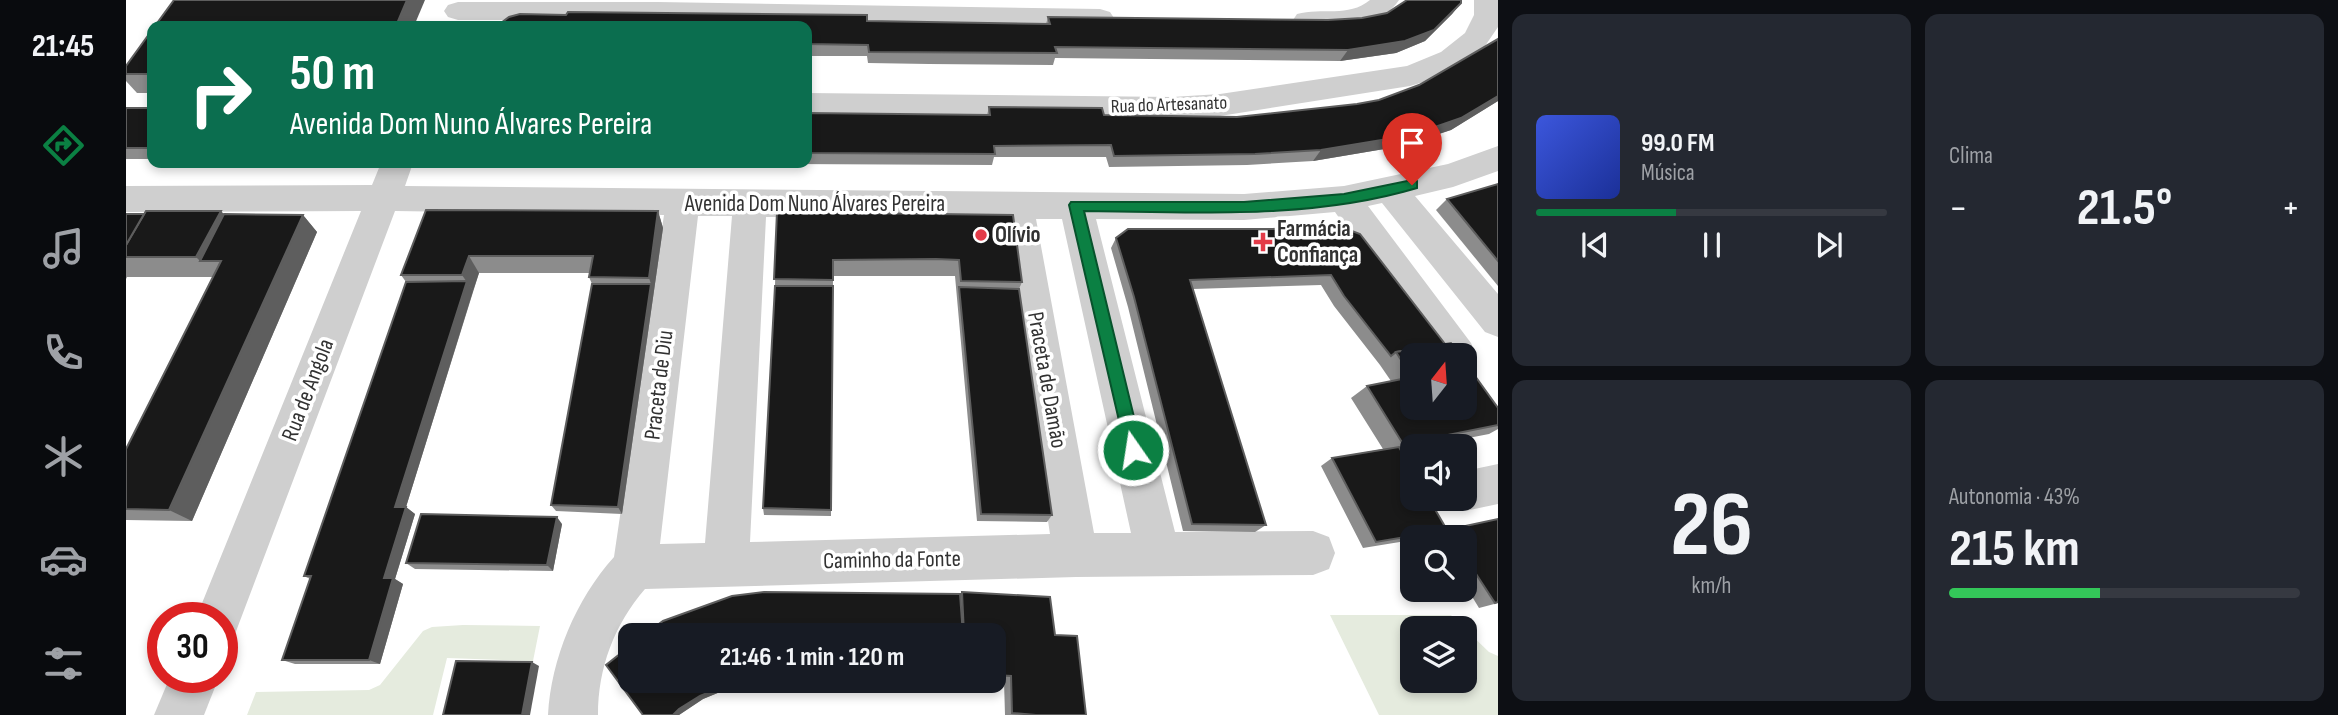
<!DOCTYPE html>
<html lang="pt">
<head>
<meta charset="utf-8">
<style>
	:root { --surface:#171b24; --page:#242831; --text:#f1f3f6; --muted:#9ea1a6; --line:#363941; --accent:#0b8043 }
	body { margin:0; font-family:"Sofia Sans Condensed",sans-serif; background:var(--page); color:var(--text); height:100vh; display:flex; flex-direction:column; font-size:26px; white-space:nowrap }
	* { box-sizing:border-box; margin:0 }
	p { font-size:23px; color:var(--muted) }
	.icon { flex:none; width:38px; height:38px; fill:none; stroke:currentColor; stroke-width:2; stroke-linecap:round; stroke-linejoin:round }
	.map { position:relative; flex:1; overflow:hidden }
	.sheet { display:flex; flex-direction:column; gap:14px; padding:14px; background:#0d0f14; width:840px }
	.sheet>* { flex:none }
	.banner { position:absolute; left:21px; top:21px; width:665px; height:147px; border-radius:14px; box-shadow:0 4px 10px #0003; background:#0b6e4f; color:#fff; overflow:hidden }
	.needle { width:46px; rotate:17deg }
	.controls { position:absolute; left:1274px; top:343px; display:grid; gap:14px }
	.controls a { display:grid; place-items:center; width:77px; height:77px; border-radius:14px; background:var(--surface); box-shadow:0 4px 10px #0003; font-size:35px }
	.speed { position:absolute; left:21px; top:602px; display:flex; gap:14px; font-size:35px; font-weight:700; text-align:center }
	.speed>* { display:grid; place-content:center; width:91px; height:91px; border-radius:50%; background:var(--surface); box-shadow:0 4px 10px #0003; line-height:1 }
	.speed .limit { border:10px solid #d22; background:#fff; color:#111 }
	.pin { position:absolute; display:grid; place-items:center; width:60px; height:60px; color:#fff; margin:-72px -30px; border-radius:50% 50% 50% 0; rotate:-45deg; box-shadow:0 0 7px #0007 }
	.pin .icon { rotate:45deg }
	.me { position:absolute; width:77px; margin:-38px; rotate:347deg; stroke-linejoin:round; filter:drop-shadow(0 0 5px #0008) }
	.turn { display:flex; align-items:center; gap:24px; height:147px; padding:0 28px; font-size:32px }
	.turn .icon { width:91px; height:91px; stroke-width:2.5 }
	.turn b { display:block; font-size:49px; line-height:60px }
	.big { font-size:52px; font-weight:700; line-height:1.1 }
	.sheet .card { flex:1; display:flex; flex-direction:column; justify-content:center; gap:10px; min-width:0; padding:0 24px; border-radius:14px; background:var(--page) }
	.sheet .dial { align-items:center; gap:0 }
	.dial b { font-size:91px; line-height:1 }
	.song { display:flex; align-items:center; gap:21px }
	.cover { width:84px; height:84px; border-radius:10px; background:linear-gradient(135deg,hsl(230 70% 55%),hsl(230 70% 35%)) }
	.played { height:7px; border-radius:4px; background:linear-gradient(90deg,var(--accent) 40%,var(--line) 40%) }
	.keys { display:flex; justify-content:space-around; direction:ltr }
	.heat { display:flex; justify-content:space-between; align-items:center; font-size:38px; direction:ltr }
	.charge { height:10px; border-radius:5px; background:linear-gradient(90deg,#34c759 43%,var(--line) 0) }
	.sheet .tiles { flex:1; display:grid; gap:14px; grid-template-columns:repeat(2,1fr) }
	.trip { position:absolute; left:492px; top:623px; width:388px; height:70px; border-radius:14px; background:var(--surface); box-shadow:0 4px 10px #0003; font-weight:700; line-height:70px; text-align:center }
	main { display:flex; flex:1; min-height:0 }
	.dock { display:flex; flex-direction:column; width:126px; justify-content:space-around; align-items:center; background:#090b0e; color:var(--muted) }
	.dock .icon { width:49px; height:49px }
	.dock .current { color:var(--accent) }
	.dock b { font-size:32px; color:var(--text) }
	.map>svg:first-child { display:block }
	.green { fill:#e5ebde }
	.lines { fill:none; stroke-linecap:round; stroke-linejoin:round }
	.minor { fill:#cfcfcf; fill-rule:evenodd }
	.wall { fill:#8c8c8c }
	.shaded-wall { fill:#5e5e5e }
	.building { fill:#191919; stroke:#5e5e5e; stroke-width:2 }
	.route { fill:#0b8043; stroke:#07532c; stroke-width:2 }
	.poi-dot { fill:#e33b48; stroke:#fff; stroke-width:2.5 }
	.labels { text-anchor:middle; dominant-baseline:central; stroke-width:7; stroke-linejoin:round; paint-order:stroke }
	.far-street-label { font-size:19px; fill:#323232; stroke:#fff }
	.street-label { font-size:23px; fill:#323232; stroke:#fff }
	.poi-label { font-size:23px; font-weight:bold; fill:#323232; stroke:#fff; text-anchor:start }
</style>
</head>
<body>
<main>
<nav class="dock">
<b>21:45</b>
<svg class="icon current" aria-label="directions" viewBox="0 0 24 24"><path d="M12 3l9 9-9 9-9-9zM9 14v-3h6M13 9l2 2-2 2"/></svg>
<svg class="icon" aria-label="music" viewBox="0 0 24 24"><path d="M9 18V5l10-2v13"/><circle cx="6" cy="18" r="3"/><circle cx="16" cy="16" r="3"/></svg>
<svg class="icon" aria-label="phone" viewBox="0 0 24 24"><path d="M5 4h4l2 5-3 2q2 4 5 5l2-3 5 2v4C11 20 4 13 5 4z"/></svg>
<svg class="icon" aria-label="climate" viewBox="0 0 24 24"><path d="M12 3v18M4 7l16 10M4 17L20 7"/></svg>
<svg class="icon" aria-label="car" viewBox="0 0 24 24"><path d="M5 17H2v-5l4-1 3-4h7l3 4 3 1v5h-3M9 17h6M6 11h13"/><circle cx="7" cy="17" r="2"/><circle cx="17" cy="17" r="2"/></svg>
<svg class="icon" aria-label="filters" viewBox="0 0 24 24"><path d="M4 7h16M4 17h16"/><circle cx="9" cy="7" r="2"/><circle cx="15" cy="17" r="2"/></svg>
</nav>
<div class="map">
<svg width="1372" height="715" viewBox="0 0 1372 715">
	<rect width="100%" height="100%" fill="#fff"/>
	<g class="green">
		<polygon points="1204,615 1325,615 1338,628 1286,628 1286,681 1339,681 1339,629 1363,652 1372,656 1372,715 1253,715"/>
		<polygon points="337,625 414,626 407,661 321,658 307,715 121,715 130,692 243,690 254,685 297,631 306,627"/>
	</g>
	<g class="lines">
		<g class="minor">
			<path d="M1244,0H1273C1252,31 1205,35 1171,26L1167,20L1171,14C1196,7 1222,18 1244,0Z"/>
			<polygon points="1348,0 1372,0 1372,27 1359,46 1335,65 1308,79 1284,86 1094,116 1046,119 681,115 681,93 1046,97 1094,94 1281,66 1315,52 1339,33 1348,15"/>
			<polygon points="332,2 532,2 974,9 984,12 988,18 984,24 974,27 532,20 332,20 322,17 318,11 322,5"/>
			<path d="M1372,146V171L1327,187L1289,196L1372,294V337L1359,332L1256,203L1242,206L1345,343L1350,355L1345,367L1339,369V355H1309L1209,212L1118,220L970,219L1049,532L1187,531L1203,537L1209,553L1203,569L1187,575L950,577L519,589C488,625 472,668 472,715H422C425,659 450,599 488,557L538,215L269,211L109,634L96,640V618H70L235,211L0,212V186L246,185L255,163H287L279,186L1118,194L1218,186L1322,164ZM572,216H606L579,543L534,544ZM640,217L876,218L924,534L624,542ZM910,219H936L1005,533H968Z"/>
			<polygon points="1372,464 1372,504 1339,511 1324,505 1321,499 1339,499 1339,471"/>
			<polygon points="44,677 93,677 78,715 28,715"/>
		</g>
	</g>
	<g class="wall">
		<polygon points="1335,3 1326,14 1299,41 1270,53 1214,61 929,58 927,65 803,64 742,63 741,56 681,56 681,26 741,21 920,24 922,17 1202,20 1236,18"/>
		<polygon points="26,30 26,93 11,93 0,81 0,66"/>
		<polygon points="1372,39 1372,101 1325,130 1276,146 1187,161 1121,165 983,167 980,157 868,157 866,165 662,164 661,163 681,163 681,113 861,115 863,107 978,115 1111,117 1231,104 1253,100 1293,85"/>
		<rect x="0" y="108" width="26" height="51"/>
		<polygon points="1372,184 1372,286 1310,210 1321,199"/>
		<polygon points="300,210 532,211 537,228 496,514 430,511 425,505 466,284 463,277 464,273 353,273 280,507 289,514 269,579 277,584 254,664 169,664 156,660 184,579 178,576 280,282 275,275"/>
		<polygon points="651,212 887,215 896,282 893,289 926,515 921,522 851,521 829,276 707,276 705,516 638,515 637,508 649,286"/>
		<polygon points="0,214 177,215 191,232 66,521 0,520 0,449 87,277 1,277 0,279"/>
		<polygon points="1146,229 1319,344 1372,408 1372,429 1363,434 1301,446 1286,446 1286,449 1275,451 1321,530 1372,519 1372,603 1353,608 1339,585 1339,537 1286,537 1286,540 1237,548 1195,466 1206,458 1257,449 1225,398 1241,386 1265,381 1254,365 1208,306 1195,285 1067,289 1140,525 1129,532 1057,531 1002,307 985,248 990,238"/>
		<polygon points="436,524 427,571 289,569 280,563"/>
		<polygon points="836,592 929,635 960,715 879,715 878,681 868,680 868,635 518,635 834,594"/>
		<polygon points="504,681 644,681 611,685 577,699 553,715 517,715"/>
	</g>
	<g class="shaded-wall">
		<polygon points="281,0 299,0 288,26 270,26"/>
		<polygon points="1335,3 1326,14 1299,41 1270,53 1214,61 1222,50"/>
		<polygon points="1372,96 1372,101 1325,130 1276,146 1187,161 1195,150"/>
		<polygon points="95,211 115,232 95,261 74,261 70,257"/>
		<polygon points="532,211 537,228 496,514 492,507 525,284 523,278"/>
		<polygon points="177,215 191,232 66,521 43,510"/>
		<polygon points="343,256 353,273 347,291 336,275"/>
		<polygon points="341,281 347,291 280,507 289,514 269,579 277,584 254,664 243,660 258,578 269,507"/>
		<polygon points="431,517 436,524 427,571 421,565"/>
		<polygon points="406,662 413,666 404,715 396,715"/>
		<polygon points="609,682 611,685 577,699 553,715 547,715 553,709 574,696"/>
	</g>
	<g class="building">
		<polygon points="48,0 281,0 270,26 29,26"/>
		<polygon points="1281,0 1335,0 1335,3 1308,30 1279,41 1222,50 929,47 931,53 743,52 742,45 681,44 681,26 371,26 383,17 394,14 440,15 442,12 741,15 741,21 924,24 922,17 1202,20 1236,18 1261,13"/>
		<polygon points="26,30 26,74 0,74 0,66"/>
		<polygon points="1372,39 1372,96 1335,118 1286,135 1195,150 1129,154 988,156 985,145 868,146 869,154 681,153 681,113 864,115 863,107 976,108 978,115 1111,117 1231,104 1253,100 1293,85"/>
		<rect x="0" y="108" width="26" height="40"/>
		<polygon points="1372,184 1372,261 1321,199"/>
		<polygon points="300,210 532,211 523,278 463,277 467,256 343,256 336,275 275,275"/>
		<polygon points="20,211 95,211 70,257 0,257 0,245"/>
		<polygon points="651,212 887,215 896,282 835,281 833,260 810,259 707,260 707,280 648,279"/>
		<polygon points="0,214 18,214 0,245"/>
		<polygon points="98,214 177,215 43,510 0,509 0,449 95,261 74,261"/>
		<polygon points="1213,226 1234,234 1319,344 1270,352 1265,356 1218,296 1205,275 1064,280 1140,525 1066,524 1008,297 990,238 1002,229 1146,229"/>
		<polygon points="341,281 269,507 280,507 258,578 267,578 243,660 156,660 185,576 178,576 280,282"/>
		<polygon points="466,284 525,284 492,507 425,505"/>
		<polygon points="649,286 707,286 705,510 637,508"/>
		<polygon points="833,287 893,289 926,515 855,514"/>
		<polygon points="1325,343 1334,355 1286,355 1286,377 1270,352"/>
		<polygon points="1339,362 1372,408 1372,425 1277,444 1241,386 1286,377 1286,408 1339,408"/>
		<polygon points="1273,447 1286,470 1286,499 1303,499 1321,530 1250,542 1206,458"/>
		<polygon points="295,514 431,517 421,565 280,563"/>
		<polygon points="1372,519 1372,602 1369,603 1339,557 1339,537 1326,537 1321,530"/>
		<polygon points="638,592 834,594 837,635 518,635 537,621 606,596"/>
		<polygon points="836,592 924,597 929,635 951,636 960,715 910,715 886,713 885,676 868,675 868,635 838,635"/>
		<polygon points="504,646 504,681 619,681 609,682 574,696 553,709 547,715 517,715 480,665"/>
		<polygon points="330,661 406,662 396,715 317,715"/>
	</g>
	<path class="route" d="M1286,180L1291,181V188C1184,220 1068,212 958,211L1016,450L1013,455L1007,458L1001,455L943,205L945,202H1118L1218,194Z"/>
	<g class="poi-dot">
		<circle cx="855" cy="235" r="7"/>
		<path d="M1133.5 231.5h7v7h7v7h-7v7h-7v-7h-7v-7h7z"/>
	</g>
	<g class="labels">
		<g class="far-street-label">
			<text transform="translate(1043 105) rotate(-2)">Rua do Artesanato</text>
		</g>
		<g class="street-label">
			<text x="689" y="204">Avenida Dom Nuno Álvares Pereira</text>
			<text transform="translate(921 380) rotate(80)">Praceta de Damão</text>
			<text transform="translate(533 385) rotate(-83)">Praceta de Diu</text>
			<text transform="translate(182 390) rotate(-69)">Rua de Angola</text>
			<text transform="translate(766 560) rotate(-1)">Caminho da Fonte</text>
		</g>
		<g class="poi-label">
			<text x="1151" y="229">Farmácia<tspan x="1151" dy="26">Confiança</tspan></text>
			<text x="869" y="235">Olívio</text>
		</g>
	</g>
</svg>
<div class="controls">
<a><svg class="needle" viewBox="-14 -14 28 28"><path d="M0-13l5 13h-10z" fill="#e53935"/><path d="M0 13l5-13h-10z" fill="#9ea1a6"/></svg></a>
<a><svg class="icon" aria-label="sound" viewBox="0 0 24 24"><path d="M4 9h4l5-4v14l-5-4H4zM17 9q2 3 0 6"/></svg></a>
<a><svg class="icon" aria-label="search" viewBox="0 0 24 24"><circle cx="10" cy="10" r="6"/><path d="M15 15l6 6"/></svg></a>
<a><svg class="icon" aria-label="layers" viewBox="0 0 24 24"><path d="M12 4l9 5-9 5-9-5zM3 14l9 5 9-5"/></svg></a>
</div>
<div class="speed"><div class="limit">30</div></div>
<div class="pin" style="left:1286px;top:185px;background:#d93025"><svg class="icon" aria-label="arrive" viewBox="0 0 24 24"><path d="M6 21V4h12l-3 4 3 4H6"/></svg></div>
<svg class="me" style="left:1007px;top:450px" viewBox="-20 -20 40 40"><circle r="17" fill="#0b8043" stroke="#fff" stroke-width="3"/><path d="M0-11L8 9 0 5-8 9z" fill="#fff"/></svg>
<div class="trip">21:46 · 1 min · 120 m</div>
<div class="banner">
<div class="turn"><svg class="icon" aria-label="right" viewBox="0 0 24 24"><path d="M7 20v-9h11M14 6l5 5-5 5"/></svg><div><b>50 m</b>Avenida Dom Nuno Álvares Pereira</div></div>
</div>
</div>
<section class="sheet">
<div class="tiles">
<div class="card">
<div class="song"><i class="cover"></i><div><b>99.0 FM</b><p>Música</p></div></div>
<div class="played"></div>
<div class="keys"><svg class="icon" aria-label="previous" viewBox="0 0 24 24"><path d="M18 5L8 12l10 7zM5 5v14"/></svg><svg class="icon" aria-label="pause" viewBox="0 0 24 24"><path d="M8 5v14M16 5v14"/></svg><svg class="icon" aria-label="next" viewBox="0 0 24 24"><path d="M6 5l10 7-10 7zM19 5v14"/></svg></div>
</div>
<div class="card"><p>Clima</p>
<div class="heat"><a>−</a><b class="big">21.5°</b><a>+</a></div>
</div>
<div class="card dial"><b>26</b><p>km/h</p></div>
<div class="card"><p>Autonomia · 43%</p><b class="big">215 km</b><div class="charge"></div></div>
</div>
</section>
</main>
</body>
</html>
